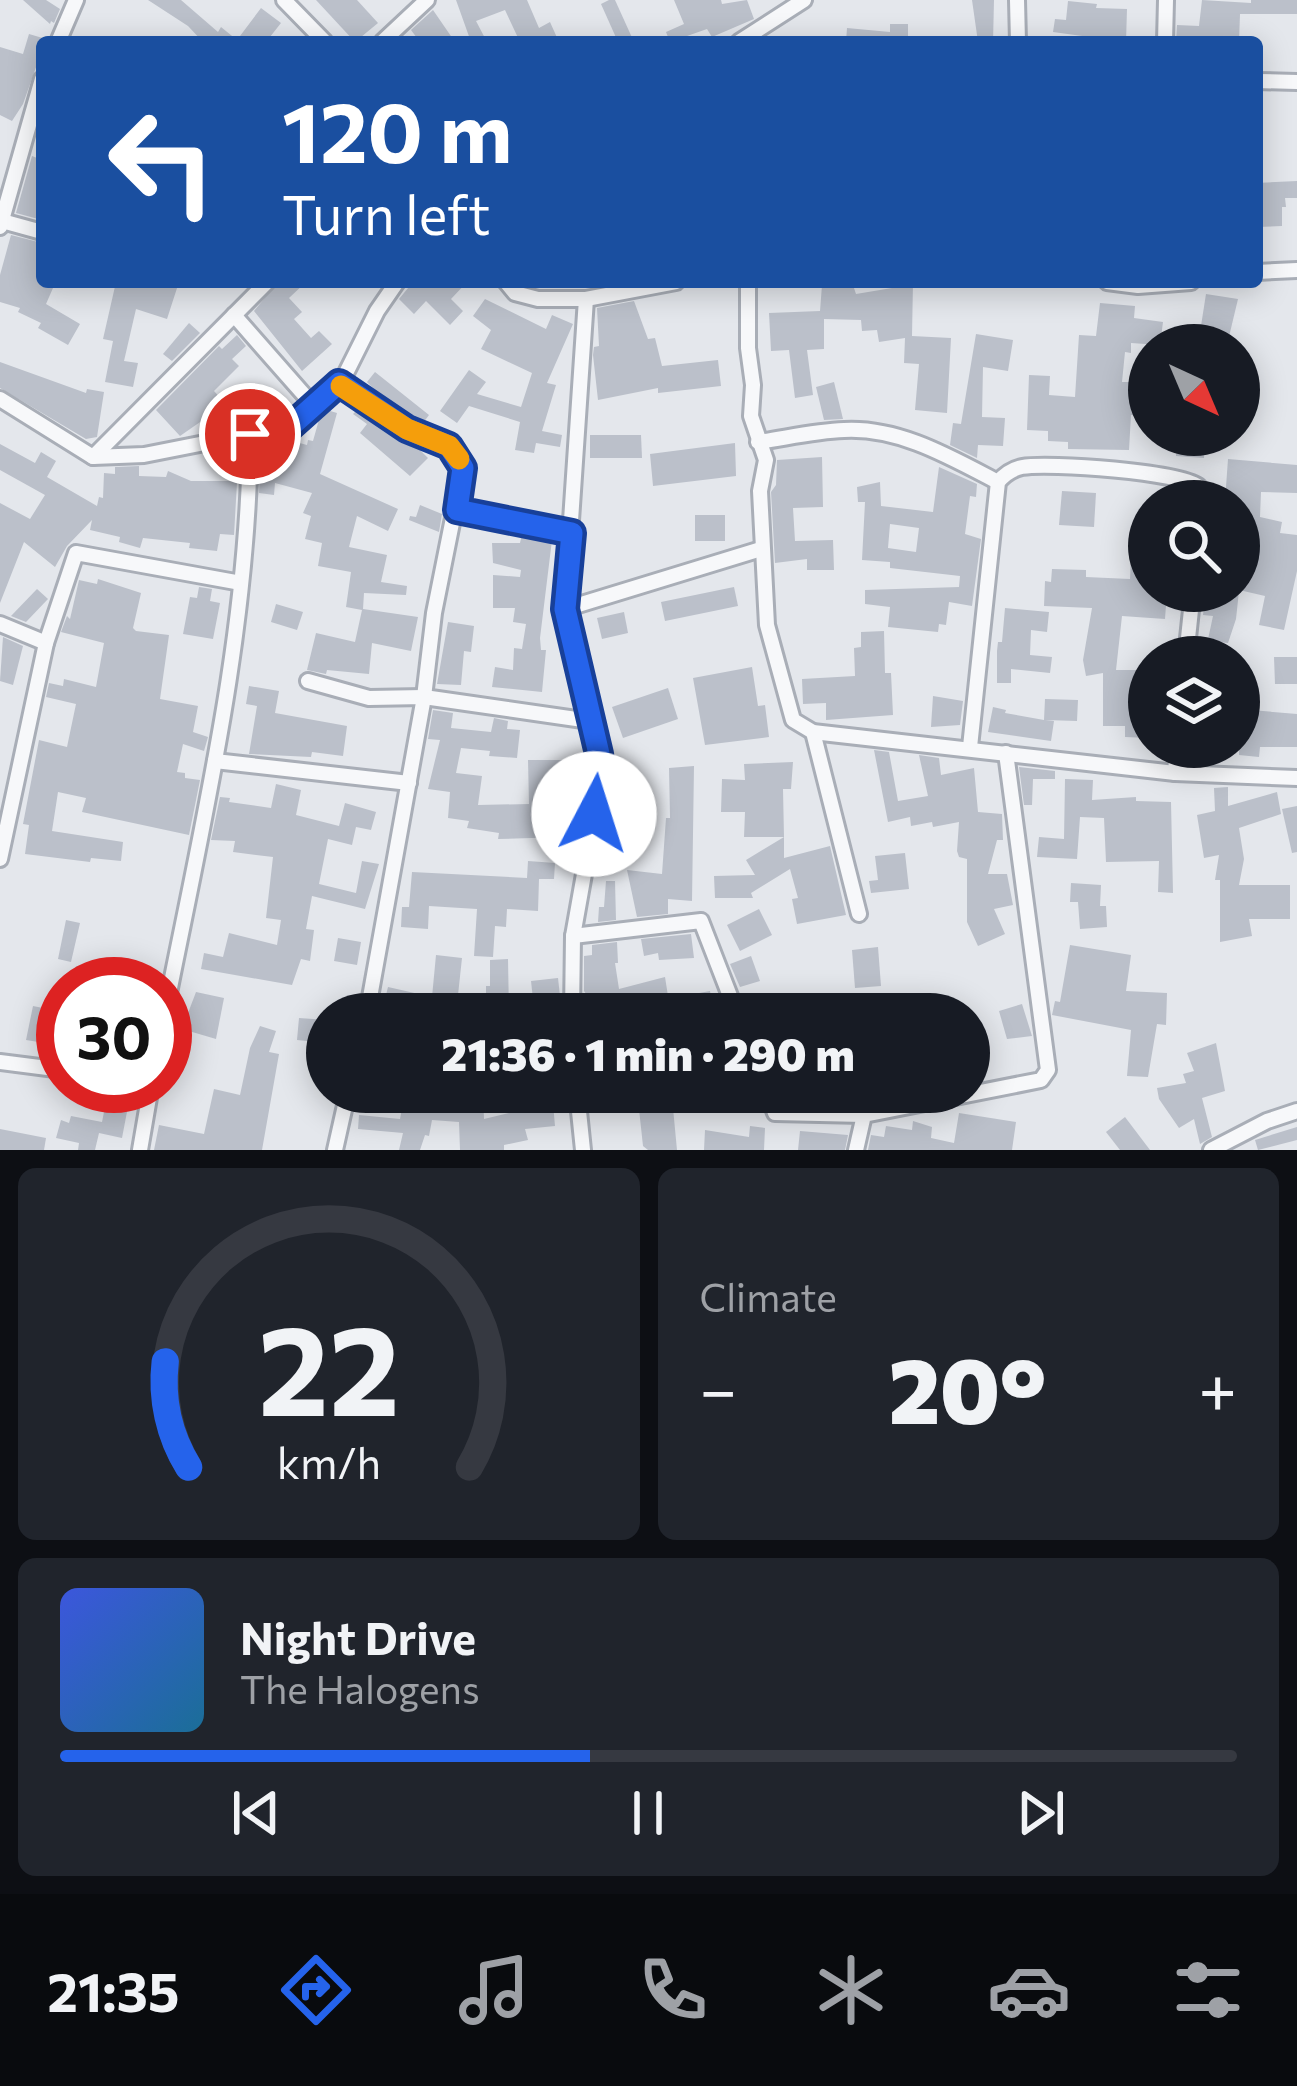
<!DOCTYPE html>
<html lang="en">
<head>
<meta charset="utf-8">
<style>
	:root { --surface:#171b24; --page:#20242c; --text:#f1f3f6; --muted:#9ea1a6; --line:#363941; --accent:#2563eb }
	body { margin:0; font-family:Commissioner,sans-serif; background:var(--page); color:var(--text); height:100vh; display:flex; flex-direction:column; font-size:45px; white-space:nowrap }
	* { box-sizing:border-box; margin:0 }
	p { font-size:39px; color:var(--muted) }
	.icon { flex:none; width:66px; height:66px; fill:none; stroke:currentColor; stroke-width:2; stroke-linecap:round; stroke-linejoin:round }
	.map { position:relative; height:1150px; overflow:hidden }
	.drawer { display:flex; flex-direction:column; gap:18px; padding:18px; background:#0d0f14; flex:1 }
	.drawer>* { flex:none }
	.guide { position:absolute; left:36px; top:36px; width:1227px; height:252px; border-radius:12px; box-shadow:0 6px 30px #0003; background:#1a4fa0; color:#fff; overflow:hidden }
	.needle { width:78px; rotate:136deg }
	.controls { position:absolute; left:1128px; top:324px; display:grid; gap:24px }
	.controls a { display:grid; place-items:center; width:132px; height:132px; border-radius:50%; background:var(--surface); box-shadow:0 6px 30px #0003; font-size:60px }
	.speed { position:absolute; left:36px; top:957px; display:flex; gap:24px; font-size:60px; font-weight:700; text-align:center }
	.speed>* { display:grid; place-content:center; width:156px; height:156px; border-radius:50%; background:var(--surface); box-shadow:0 6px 30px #0003; line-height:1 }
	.speed .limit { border:18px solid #d22; background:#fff; color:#111 }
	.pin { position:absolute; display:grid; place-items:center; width:102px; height:102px; color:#fff; margin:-51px; border:6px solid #fff; border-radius:50%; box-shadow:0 3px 12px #0007 }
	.me { position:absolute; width:132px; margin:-66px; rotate:5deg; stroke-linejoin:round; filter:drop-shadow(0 0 9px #0008) }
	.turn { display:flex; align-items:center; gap:42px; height:252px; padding:0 48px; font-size:54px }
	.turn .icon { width:156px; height:156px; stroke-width:2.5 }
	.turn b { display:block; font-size:84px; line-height:102px }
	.big { font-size:90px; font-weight:800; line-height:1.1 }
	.drawer .card { flex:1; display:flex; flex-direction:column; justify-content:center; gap:18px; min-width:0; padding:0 42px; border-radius:18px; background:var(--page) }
	.drawer .dial { align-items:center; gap:0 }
	.dial svg { height:312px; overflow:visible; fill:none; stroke:var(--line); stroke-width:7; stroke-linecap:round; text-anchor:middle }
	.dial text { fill:var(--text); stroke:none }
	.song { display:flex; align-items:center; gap:36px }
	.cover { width:144px; height:144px; border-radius:18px; background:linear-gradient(135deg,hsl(230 70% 55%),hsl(200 70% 35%)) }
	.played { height:12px; border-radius:6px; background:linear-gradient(90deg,var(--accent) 45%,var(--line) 45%) }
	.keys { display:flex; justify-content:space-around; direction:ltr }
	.heat { display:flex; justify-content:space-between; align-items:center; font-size:66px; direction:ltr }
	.drawer .tiles { flex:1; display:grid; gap:18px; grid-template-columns:1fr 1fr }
	.card:last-child { grid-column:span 2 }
	.trip { position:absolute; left:306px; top:993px; width:684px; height:120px; border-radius:60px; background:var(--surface); box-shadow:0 6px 30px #0003; font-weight:800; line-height:120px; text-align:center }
	.tabs { display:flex; height:192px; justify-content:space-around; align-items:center; background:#090b0e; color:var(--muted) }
	.tabs .icon { width:84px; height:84px }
	.tabs .selected { color:var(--accent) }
	.tabs b { font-size:54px; color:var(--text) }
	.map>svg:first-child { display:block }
	.building { fill:#bbc0ca; fill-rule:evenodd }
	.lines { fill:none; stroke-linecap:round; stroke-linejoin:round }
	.minor-casing { stroke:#a9aeb7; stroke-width:20 }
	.minor { stroke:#f7f8fa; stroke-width:14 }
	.route-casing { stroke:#184099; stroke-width:30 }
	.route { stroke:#2563eb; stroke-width:21 }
	.slow { stroke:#f59e0b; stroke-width:21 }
</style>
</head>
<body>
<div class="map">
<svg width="1297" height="1150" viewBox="0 0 1297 1150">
	<rect width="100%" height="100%" fill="#e4e7ec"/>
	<g class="building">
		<polygon points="23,0 46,0 60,9 54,23 51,21 50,24"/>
		<polygon points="148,0 181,0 218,32 221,27 237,40 261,8 281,23 266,42 203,42 188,26"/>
		<polygon points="316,0 357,0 378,23 355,42"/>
		<polygon points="456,0 527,0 539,28 550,22 559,42 520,42 505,10 476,21 487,42 471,42"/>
		<polygon points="609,0 615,0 634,42 618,42 601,4"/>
		<polygon points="674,0 721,0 722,4 747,0 754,19 712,37 707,29 670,42 666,32 684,24"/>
		<polygon points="972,0 994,0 993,42 978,42"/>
		<polygon points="1202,0 1251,3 1251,0 1297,0 1297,14 1240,14 1239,42 1176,42 1177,25 1199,26"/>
		<polygon points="1068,1 1097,4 1096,8 1127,9 1126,42 1053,32 1055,19 1066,20"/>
		<polygon points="433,10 455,42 420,42 411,30"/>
		<polygon points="890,24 908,24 908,42 846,42 847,28 890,32"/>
		<polygon points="29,34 46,39 23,104 12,121 0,115 0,47 23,54"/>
		<polygon points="32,156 42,160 42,220 16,213"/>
		<polygon points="1297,181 1297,198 1285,198 1286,207 1282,207 1282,226 1257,227 1257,183"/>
		<polygon points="11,235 42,243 42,282 52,282 50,287 53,288 46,304 80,324 68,345 38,328 41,323 18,312 20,308 0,302 0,275"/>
		<polygon points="116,282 178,285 167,319 136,309 124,361 138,363 133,387 105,382 113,341 103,339"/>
		<polygon points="278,282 306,282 289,298 302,312 294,319 311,338 319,331 332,344 302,371 254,311"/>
		<polygon points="413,282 467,282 451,299 463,311 450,325 426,301 414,314 399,299"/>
		<polygon points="837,282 852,282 856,294 898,287 898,282 913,282 912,336 951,338 947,413 915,410 919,364 904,363 905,338 879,342 877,330 862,331 861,320 824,319 824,349 807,350 813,395 795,398 789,350 771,351 769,313 820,311 822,285 837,286"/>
		<polygon points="1206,294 1238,299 1227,345 1198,345"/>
		<polygon points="485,299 546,329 552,315 573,324 547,383 556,385 542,431 562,435 560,447 536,443 534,453 515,450 520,422 469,406 457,423 440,411 469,370 486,382 477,394 521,407 532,373 481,349 491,330 473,316"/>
		<polygon points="634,301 648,339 655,338 662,366 718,360 721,386 658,393 658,388 598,400 593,355 594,347 599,346 597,308"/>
		<polygon points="1100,303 1135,306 1134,318 1163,322 1160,345 1131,343 1131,353 1125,352 1122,382 1134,382 1134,390 1149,391 1149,416 1131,415 1129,450 1068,449 1068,442 1048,441 1048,431 1027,430 1029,375 1050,376 1049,395 1075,397 1079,335 1096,336"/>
		<polygon points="189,323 200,333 172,361 163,354"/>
		<polygon points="976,334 1013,340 1008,371 983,367 982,417 1005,418 1003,446 978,445 977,458 950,445 953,423 961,424"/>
		<polygon points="237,335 246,346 232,359 239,366 214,391 231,410 211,428 203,420 180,436 156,410 219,346 222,349"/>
		<polygon points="0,362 86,393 87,389 104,392 97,437 86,439 0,388"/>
		<polygon points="375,372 429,415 423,423 371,392 374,389 367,382"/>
		<polygon points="834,382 843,419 824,420 816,387"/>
		<polygon points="277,391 284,405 240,425 235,413"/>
		<polygon points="327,410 337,413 320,474 398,509 388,531 357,516 349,547 387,555 381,582 407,586 406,595 364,593 363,609 418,617 411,651 372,643 369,674 327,670 326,674 307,670 316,633 355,642 362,610 346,607 351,572 318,566 322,543 305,539 311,516 303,513 312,493 275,483 274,495 259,493 260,466 266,466 268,442 285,439 307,445 308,440 313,441 320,416"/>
		<polygon points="357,410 413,443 428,458 410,476 360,433 367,424 353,414"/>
		<polygon points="590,435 641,435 642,458 590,458"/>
		<polygon points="1177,435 1205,435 1204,458 1176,456"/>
		<polygon points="735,443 736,476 653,486 650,454"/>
		<polygon points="0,444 35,463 41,452 56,461 47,477 97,506 99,497 103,498 104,473 115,474 115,467 139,466 139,476 166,477 168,471 191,481 231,481 232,465 238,465 234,535 220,534 217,551 189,548 190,543 143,538 140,548 119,542 120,537 90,530 92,520 67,546 55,567 24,542 0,603 0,503 30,519 45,495 0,470"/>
		<polygon points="822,457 823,507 793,508 795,541 833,540 834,570 807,570 807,559 775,563 771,492 776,485 777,460"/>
		<polygon points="1228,459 1297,465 1297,493 1261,492 1260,517 1282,522 1280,533 1297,535 1297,571 1284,630 1259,625 1265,596 1239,590 1239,501 1225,501"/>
		<path d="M939,467L977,484L976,497L970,496L965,534L981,539L972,606L949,602L946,625L939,624L938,632L888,627L890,607L865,604V590L959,587L960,576L890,568V562L862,560L865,502H858L857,487L880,482L881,506L933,512ZM890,524L919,528L916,552L888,548Z"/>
		<polygon points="1062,491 1096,493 1094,527 1059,525"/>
		<polygon points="420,505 442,514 439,532 409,520 410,516 416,517"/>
		<rect x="695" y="515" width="30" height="26"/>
		<polygon points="522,534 552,540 540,638 541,650 546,650 542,692 492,687 495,667 513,670 514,648 522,649 526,624 513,622 515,608 493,608 493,575 520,577 521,570 493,563 492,543 520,543"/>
		<polygon points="1131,558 1149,559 1149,591 1167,591 1165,619 1122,616 1116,670 1149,670 1149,738 1125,737 1125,726 1103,726 1103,673 1086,676 1083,660 1092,608 1044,606 1045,581 1051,582 1052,569 1086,570 1086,577 1130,579"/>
		<polygon points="98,579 141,593 133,628 136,631 169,635 160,699 198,706 193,732 208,737 204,751 183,744 177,772 185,773 185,778 200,780 189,835 82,812 86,798 58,792 52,831 123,842 121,861 91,858 90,862 25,854 29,825 23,824 39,740 67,747 76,704 46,697 49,683 63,686 64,679 96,687 104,643 61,632 67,616 70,619 79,580 97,584"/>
		<polygon points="199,587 212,589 210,601 220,603 213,639 183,634 190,597 197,598"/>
		<polygon points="734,587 738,606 665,621 661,602"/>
		<polygon points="37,589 48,599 26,622 11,616"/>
		<polygon points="1206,591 1239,591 1236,619 1228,643 1219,642 1219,657 1197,657 1199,644 1207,644 1213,616 1203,615"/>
		<polygon points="276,604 303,612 297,630 271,622"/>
		<polygon points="1005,608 1049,612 1047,632 1031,630 1030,655 1052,657 1050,673 1011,669 1011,683 997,683 997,651 998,642 1002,642"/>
		<polygon points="624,612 628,633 602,639 597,618"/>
		<polygon points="448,622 474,626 471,652 464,651 461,685 437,684"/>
		<polygon points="884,631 885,673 891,673 893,715 826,720 826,703 803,704 802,679 855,676 854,648 861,647 861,632"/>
		<polygon points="3,637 23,646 13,685 0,681"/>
		<polygon points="1274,657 1297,657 1297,684 1275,684"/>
		<polygon points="752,667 758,706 765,705 769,737 705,745 693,678"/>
		<polygon points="249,686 279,691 275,713 347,726 343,756 312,752 311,757 249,754 257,706 246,704"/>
		<polygon points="668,688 678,719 623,738 612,707"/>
		<polygon points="933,696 963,701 960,725 931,727"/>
		<polygon points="1045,699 1078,700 1077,721 1045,720 1054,721 1051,741 988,732 993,707 1006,710 1005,713 1044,720"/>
		<polygon points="1239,709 1297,714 1297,747 1260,747 1259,757 1239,755"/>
		<polygon points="433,710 453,713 451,728 491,732 494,718 508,721 507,729 520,730 517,758 489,756 490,751 461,748 456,773 482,776 478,805 529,804 528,760 575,760 575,778 565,778 563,837 498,839 499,833 467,828 469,821 448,818 450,792 428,789 440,740 428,739"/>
		<polygon points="874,750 889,752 898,801 928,796 919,755 939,758 941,775 974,768 978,812 1002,814 1003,840 997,840 988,874 1007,874 1013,905 994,909 1005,934 978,946 967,922 967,859 959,857 957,851 959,822 933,827 932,822 911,826 910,817 888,822"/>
		<polygon points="793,762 791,789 783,789 784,837 744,837 745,812 721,812 722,779 745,780 744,764"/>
		<polygon points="694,766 692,901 668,899 668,914 637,917 627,870 662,874 666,818 670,818 669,768"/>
		<polygon points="1019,767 1055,771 1055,779 1033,779 1032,805 1024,805"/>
		<polygon points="1065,779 1093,780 1092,800 1136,797 1136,801 1171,802 1173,893 1158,892 1159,861 1106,862 1104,818 1080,817 1077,859 1037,857 1039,837 1064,839"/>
		<polygon points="276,784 301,790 296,815 339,826 345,803 376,812 371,830 356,827 352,845 328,839 319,884 356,893 362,861 379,864 365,909 312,896 306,929 314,930 310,961 301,959 292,985 201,969 204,953 223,957 229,933 277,945 281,920 266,918 273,857 233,852 235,841 211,840 220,797 230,798 229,802 271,808"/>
		<polygon points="1228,787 1228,806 1277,792 1281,814 1239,828 1244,859 1239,885 1290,885 1290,919 1249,919 1252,936 1220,942 1220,880 1215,880 1219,855 1204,858 1197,815 1215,811 1214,788"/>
		<polygon points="1297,806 1297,852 1292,853 1282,809"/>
		<polygon points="784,837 784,858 830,846 846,915 797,924 792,899 798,898 790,869 751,893 753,898 715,898 714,876 755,875 746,860"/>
		<polygon points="905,853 909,889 871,893 869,881 878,880 875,856"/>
		<polygon points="528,861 555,863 554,879 539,879 538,911 507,909 506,927 495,926 493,957 474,956 477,909 429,906 428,929 401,927 402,907 409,907 412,872 527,878"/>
		<polygon points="606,881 615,881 616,920 598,922 599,907 604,907"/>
		<polygon points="1071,883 1101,885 1100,906 1106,906 1107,927 1080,929 1078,902 1070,902"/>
		<polygon points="759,909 772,935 740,951 727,925"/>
		<polygon points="66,920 80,923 71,962 58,959"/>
		<polygon points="691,934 694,958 659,960 658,953 644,956 641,939"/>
		<polygon points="338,938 361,942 357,965 334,961"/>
		<polygon points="617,942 618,963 615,963 619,989 665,977 668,996 593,1014 592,1002 584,991 584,956 592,955 592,945"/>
		<polygon points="1070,945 1131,955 1126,991 1167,993 1166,1025 1157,1024 1148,1077 1127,1076 1131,1030 1052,1015 1055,1001 1060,1002"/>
		<polygon points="878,947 881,986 855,988 852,950"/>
		<polygon points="436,955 462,958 458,995 486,994 486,986 490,986 490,960 508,959 509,1014 414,1014 383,1007 388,987 432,997"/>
		<polygon points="751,956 760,981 740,987 730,964"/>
		<polygon points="76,966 123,982 123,984 70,984"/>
		<polygon points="558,978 560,996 533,999 531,981"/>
		<polygon points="710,991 714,1014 675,1014 672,998"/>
		<polygon points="196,992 224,998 216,1039 182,1029"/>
		<polygon points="849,995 851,1007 831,1010 832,1014 811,1014 809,1002"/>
		<polygon points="1022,1004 1032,1036 1007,1039 999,1011"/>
		<polygon points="33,1006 63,1012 63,1046 26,1040"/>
		<polygon points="299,1018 327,1020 327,1043 297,1040"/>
		<polygon points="260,1026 276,1031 269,1052 279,1054 262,1150 154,1150 159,1125 204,1134 214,1089 240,1095 250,1048"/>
		<polygon points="1216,1043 1225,1091 1202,1098 1212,1137 1200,1144 1194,1119 1179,1128 1159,1099 1157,1088 1186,1083 1183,1074 1194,1071 1187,1053"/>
		<polygon points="108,1092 130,1096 122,1138 99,1133 95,1150 78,1150 79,1143 56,1138 61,1120 69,1123 71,1116 102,1122"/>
		<polygon points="444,1092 483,1092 484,1119 526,1109 523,1092 552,1092 555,1126 525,1129 528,1140 504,1145 504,1150 460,1150 459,1122 432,1120 429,1136 425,1135 420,1150 399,1150 403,1133 358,1129 359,1115 400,1119 405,1093 443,1100"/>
		<polygon points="669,1092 719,1092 720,1097 673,1108 677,1150 648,1150 643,1146 638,1100 670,1097"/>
		<polygon points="959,1113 1016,1122 1012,1150 868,1150 871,1135 884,1137 886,1126 912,1130 913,1121 932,1127 931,1138 954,1143"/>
		<polygon points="1125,1117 1150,1150 1120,1150 1106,1132"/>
		<polygon points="750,1126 765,1128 764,1150 704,1150 705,1130 749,1137"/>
		<polygon points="1297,1127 1297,1140 1258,1150 1255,1140"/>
		<polygon points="0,1129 46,1138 44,1150 0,1150"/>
		<polygon points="800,1131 848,1135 845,1150 798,1150"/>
	</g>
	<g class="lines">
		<g class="minor-casing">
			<g id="minor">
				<polyline points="284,0 325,42"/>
				<polyline points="1017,0 1018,42"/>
				<polyline points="58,42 76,0"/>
				<polyline points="382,42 427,0"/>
				<polyline points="739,42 804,0"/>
				<polyline points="1165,42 1166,0"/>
				<polyline points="1257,81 1297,82"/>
				<polyline points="2,221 42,232"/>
				<polyline points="0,227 42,79"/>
				<polyline points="1257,272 1297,270"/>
				<polyline points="506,282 515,293 538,299 586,299 676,282"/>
				<polyline points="748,282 748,348 753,385 751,416 766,460 760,491 767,625 793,720 813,732 1175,773 1297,778"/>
				<polyline points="1107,282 1138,286 1191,282"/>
				<polyline points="234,315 313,405"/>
				<polyline points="340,385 407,429 449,446 463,468 434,613 424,697 367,1014"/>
				<polyline points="0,399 93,457 144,455 291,426 340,385 377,311 397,282"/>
				<path d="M758,442C786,438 815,431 844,430C899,427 950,457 998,482"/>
				<polyline points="93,457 267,282"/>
				<polyline points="457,510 572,533"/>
				<polyline points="565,609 761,549"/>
				<polyline points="0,624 46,643"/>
				<polyline points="1186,657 1193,591"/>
				<polyline points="308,681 369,698 424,697 590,721"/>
				<polyline points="813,732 859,914"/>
				<path d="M970,747L998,482C1004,475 1012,469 1022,467C1048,462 1183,472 1199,487L1202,501"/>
				<polyline points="215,761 409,783"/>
				<polyline points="1175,773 1177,747"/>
				<polyline points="0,859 46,643 76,553 241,583"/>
				<polyline points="573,936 701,921 737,1014"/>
				<path d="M165,1013C203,821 249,630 250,434"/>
				<polyline points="572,1014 573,936 602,773 565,609 586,299"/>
				<polyline points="0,1062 63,1070"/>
				<polyline points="577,1092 583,1150"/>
				<polyline points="767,1092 775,1113 864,1115"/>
				<polyline points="140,1150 151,1086"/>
				<polyline points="335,1150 348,1092"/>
				<polyline points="856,1150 864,1115 1041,1080 1048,1070 1006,753"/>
				<polyline points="1211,1150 1267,1121 1297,1111"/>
			</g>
		</g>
		<use href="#minor" class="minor"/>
	</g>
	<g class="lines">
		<g class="route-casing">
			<polyline id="route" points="250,434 291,426 339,383 407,429 449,446 463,468 457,510 572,533 565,609 599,754 602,773 594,814"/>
		</g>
		<use href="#route" class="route"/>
		<polyline class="slow" points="341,386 407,429 449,446 459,459"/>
	</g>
</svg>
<div class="controls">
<a><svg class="needle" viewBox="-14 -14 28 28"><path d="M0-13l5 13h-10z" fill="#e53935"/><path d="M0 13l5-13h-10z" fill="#9ea1a6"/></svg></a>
<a><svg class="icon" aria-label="search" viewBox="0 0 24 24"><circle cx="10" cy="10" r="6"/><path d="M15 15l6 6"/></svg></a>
<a><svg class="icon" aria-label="layers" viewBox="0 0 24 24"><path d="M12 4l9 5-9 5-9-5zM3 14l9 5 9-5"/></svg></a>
</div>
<div class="speed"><div class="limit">30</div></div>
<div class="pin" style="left:250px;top:434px;background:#d93025"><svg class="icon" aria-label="arrive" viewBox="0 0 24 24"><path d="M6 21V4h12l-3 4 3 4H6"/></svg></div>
<svg class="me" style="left:594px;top:814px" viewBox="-20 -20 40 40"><circle r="19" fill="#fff"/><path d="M0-13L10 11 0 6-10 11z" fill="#2563eb"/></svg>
<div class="trip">21:36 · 1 min · 290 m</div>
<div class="guide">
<div class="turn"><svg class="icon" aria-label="left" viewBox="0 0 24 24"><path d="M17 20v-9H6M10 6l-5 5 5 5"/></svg><div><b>120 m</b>Turn left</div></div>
</div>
</div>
<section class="drawer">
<div class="tiles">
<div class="card dial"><svg viewBox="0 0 100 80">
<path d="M14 69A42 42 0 1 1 86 69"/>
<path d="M14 69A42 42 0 0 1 8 42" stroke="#2563eb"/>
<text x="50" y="56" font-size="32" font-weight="700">22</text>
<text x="50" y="72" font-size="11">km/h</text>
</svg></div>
<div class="card"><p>Climate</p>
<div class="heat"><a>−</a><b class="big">20°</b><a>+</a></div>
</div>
<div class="card">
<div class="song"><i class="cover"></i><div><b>Night Drive</b><p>The Halogens</p></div></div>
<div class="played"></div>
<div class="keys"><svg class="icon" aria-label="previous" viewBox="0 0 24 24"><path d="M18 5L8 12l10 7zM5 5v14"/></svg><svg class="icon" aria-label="pause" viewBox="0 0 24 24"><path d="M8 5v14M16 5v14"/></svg><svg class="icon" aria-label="next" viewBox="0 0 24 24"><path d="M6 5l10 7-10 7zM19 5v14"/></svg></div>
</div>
</div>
</section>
<nav class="tabs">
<b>21:35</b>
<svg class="icon selected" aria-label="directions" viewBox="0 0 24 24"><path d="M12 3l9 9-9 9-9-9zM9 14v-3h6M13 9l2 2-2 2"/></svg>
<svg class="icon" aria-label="music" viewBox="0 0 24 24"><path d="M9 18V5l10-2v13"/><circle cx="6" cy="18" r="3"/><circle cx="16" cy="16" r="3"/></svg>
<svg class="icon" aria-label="phone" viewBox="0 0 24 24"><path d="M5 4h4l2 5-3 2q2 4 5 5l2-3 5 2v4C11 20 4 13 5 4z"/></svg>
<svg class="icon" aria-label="climate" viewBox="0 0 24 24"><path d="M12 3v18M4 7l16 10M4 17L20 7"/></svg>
<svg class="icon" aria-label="car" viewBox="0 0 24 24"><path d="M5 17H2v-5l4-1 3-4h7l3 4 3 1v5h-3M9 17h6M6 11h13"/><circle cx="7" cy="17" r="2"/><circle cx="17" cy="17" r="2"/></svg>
<svg class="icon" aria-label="filters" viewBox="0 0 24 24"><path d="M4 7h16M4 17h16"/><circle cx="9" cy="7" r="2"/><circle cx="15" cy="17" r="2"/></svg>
</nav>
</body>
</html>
